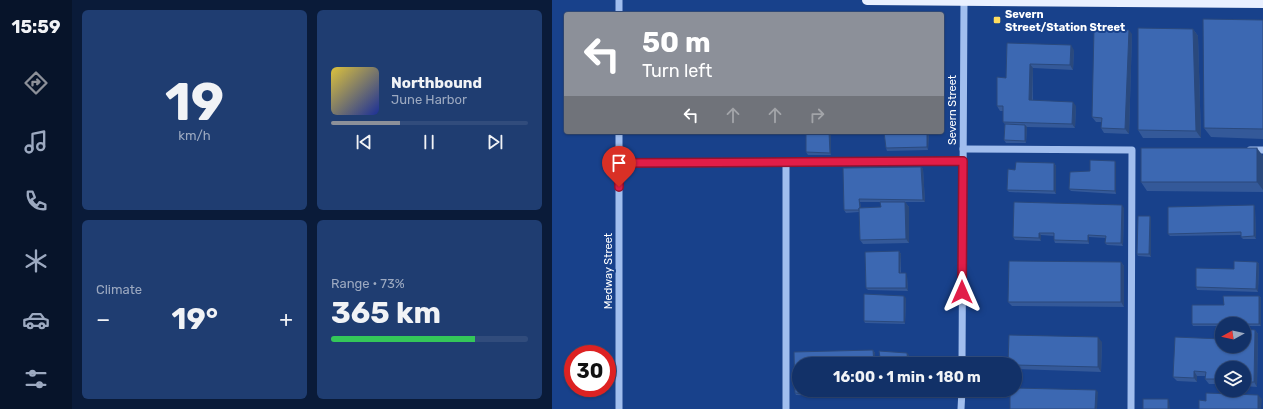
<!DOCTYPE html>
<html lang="en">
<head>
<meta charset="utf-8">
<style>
	:root { --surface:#123168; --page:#1f3d71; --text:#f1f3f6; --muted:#9ca9c0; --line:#314c7c; --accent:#8c9099 }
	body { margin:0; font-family:Rubik,sans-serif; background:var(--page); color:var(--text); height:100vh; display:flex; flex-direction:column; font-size:15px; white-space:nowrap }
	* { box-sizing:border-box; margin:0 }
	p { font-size:13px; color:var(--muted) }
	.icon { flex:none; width:22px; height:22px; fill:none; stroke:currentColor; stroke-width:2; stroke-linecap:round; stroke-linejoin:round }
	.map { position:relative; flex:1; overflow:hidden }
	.details { display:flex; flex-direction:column; gap:10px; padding:10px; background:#0a1b39; width:480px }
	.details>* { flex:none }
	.banner { position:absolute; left:12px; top:12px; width:380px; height:122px; border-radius:4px; box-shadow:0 1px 3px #0004,0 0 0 1px var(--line); background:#8c9099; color:#fff; overflow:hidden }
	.needle { width:26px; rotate:262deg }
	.controls { position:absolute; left:663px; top:317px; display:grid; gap:8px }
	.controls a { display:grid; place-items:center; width:36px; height:36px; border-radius:50%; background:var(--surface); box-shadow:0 1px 3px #0004,0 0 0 1px var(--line); font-size:20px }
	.speed { position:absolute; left:12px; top:345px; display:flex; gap:8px; font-size:20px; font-weight:700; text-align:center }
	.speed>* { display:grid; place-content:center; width:52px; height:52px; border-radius:50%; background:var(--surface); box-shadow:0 1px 3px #0004,0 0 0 1px var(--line); line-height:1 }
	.speed .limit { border:6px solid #d22; background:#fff; color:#111 }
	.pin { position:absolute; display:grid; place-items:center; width:34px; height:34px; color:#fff; margin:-41px -17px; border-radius:50% 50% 50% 0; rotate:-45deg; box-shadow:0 0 4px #0007 }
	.pin .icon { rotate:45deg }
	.me { position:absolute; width:44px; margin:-22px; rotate:0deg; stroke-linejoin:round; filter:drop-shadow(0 0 3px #0008) }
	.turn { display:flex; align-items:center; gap:14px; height:84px; padding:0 12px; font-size:18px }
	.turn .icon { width:52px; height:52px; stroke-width:2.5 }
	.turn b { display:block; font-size:28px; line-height:34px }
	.lanes { display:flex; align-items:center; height:38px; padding:0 12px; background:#0003; justify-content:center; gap:20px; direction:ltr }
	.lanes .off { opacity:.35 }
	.big { font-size:30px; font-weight:700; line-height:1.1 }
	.details .widget { flex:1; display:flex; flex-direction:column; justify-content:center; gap:6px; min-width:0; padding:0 14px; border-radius:6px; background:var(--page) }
	.details .dial { align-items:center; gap:0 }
	.dial b { font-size:52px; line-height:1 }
	.song { display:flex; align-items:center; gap:12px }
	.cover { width:48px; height:48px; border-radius:6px; background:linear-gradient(135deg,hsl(50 70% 55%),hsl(230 70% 35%)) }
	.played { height:4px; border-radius:2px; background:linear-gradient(90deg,var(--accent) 35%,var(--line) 35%) }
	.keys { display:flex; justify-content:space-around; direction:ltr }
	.heat { display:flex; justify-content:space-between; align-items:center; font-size:22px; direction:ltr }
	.charge { height:6px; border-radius:3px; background:linear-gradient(90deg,#34c759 73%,var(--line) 0) }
	.details .tiles { flex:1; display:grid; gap:10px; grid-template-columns:repeat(2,1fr) }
	.trip { position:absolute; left:240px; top:357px; width:230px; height:40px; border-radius:20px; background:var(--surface); box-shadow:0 1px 3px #0004,0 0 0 1px var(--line); font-weight:700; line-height:40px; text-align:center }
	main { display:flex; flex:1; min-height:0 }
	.menu { display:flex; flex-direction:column; width:72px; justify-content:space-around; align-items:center; background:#07142a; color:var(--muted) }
	.menu .icon { width:28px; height:28px }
	.menu .current { color:var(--accent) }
	.menu b { font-size:18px; color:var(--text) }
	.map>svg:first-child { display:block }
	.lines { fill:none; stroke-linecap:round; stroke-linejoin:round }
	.minor { stroke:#a1beee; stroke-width:7 }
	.major { stroke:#e9f0ff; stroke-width:10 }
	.wall { fill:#345999; fill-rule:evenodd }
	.shaded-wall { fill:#2a497d }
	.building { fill:#3c68b2; stroke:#2a497d }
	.route-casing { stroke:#92132f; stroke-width:10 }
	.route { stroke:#e11d48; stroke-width:7 }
	.poi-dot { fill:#ffdd5f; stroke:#18418b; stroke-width:1.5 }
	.labels { text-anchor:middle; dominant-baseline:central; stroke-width:4; stroke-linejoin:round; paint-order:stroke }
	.poi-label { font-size:11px; font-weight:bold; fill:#fff; stroke:#18418b; text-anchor:start }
	.street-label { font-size:11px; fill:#fff; stroke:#18418b }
</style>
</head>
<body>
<main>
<nav class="menu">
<b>15:59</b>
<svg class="icon current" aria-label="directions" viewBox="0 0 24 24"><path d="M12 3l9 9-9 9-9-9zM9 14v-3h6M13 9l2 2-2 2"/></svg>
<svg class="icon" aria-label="music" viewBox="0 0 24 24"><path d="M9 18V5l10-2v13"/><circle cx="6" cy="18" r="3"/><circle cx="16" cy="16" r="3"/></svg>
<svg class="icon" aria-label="phone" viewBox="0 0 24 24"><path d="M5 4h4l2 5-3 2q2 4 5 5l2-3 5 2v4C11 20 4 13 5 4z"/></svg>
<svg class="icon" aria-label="climate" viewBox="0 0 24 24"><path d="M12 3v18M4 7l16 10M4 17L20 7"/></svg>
<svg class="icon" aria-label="car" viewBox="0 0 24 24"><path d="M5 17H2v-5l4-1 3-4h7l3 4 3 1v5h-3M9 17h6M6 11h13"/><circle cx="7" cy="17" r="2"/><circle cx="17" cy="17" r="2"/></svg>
<svg class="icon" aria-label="filters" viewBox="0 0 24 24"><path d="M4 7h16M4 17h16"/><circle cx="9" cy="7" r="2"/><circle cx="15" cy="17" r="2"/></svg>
</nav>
<section class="details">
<div class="tiles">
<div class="widget dial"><b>19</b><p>km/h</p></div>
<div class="widget">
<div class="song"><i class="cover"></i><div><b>Northbound</b><p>June Harbor</p></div></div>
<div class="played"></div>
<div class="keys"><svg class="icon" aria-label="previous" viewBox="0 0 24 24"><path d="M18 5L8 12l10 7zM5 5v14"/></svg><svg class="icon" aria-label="pause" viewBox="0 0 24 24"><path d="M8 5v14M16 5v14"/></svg><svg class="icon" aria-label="next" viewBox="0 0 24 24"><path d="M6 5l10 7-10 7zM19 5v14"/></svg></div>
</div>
<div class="widget"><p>Climate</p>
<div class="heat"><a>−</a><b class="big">19°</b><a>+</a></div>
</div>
<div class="widget"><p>Range · 73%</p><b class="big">365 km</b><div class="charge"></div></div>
</div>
</section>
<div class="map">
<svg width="711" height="409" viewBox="0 0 711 409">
	<rect width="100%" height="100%" fill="#18418b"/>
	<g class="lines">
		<g class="minor">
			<polyline points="67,0 67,14"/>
			<polyline points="67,132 67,409"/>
			<polyline points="411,149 580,150 579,409"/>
			<polyline points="698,150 711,150"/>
			<polyline points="67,163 411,161"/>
			<polyline points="410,364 412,0"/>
			<polyline points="234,409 234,162"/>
			<polyline points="409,409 410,390"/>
		</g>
		<polyline class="major" points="315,0 711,3"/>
	</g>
	<g class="wall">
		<polygon points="711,20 711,139 659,137 652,128"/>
		<polygon points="641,29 646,36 649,138 591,138 586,130"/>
		<polygon points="580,34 577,134 552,133 549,128 549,122 544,122 540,117"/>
		<polygon points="455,43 522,50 521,70 481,68 481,100 524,106 523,128 475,127 474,143 454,143 452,140 453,124 451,122 451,111 448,111 445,106 454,78"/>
		<polygon points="254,132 279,132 279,155 256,155 254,152"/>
		<polygon points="332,132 377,132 376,150 335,151 334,148"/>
		<polygon points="711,156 711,192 595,191 589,182"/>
		<polygon points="563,161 564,164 564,194 519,191 517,189 538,171"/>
		<polygon points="502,163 504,166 504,194 457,192 455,190 463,170"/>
		<path d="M369,167L371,169L373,202H353L357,207V243L311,244L308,240L307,212L294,213L292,210L291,168ZM308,202H344L329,207L309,208Z"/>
		<polygon points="702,205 703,208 704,239 691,239 689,237 689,235 618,236 616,234"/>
		<polygon points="572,208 571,246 555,245 553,243 554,238 537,237 537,244 503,243 502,240 502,236 489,235 489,241 463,240 461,237"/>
		<polygon points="598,216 599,219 599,257 586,256 585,254"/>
		<polygon points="347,251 349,254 349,273 355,276 356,291 316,290 314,288"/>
		<polygon points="569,262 572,266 572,307 460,306 456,302"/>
		<polygon points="705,262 707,264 706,292 645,290 644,287 682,269"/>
		<polygon points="707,296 709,298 709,326 692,326 692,324 670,324 670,326 641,326 640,324 672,305"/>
		<polygon points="354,298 353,324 313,323 312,321"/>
		<polygon points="703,330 706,334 705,387 692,386 692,368 670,368 670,377 669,377 668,384 657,384 653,379 654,376 645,376 645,382 625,381 621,377 670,346"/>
		<polygon points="550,342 549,372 463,369 463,364"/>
		<polygon points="321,350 323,353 323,364 247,364 247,390 266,390 266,396 244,395 243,393 242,352"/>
		<polygon points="283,390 294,390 294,392 285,393"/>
		<polygon points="299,390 360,390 360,391 301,393"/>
	</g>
	<g class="shaded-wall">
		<polygon points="641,29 646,36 649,138 644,131"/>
		<polygon points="577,30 580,34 577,134 573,129"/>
		<polygon points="519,45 522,50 521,70 518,65"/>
		<polygon points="478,64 481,68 480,105 477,100"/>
		<polygon points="521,102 524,106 523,128 520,124"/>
		<polygon points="473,125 475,127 474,143 473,141"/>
		<polygon points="277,132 279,132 279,155 278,153"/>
		<polygon points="375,132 377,132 376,150 375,147"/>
		<polygon points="705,148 711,156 711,190 705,182"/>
		<polygon points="563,161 564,164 564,194 563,191"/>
		<polygon points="502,163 504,166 504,194 502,191"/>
		<polygon points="369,167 371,169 373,202 371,200"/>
		<polygon points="307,199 308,202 310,212 308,210"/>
		<polygon points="353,202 357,207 357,243 354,239"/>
		<polygon points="570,205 572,208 571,246 569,243"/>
		<polygon points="702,205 703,208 704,239 702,236"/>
		<polygon points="598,216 599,219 599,257 597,254"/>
		<polygon points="487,233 489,235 489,241 487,238"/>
		<polygon points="536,235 537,237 537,244 536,241"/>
		<polygon points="347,251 349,254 348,275 347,273"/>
		<polygon points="569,262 572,266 572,307 569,302"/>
		<polygon points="705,262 707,264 706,292 704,289"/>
		<polygon points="354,273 355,276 356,291 354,288"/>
		<polygon points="352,296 354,298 353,324 352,322"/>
		<polygon points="707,296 709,298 709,326 707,324"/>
		<polygon points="703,330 706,334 705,387 702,382"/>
		<polygon points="546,337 550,342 549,372 546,367"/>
		<polygon points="321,350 323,353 323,364 322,364"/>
		<polygon points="355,353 357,355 358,364 356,364"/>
		<polygon points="642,371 645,376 645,382 642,378"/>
		<polygon points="665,373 669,377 668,384 665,379"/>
		<polygon points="264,390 266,390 266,396 264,394"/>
		<polygon points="544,390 546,392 545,409 543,409"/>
		<polygon points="706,395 710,399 709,409 706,409"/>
		<polygon points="616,399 617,401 618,409 616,409"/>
	</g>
	<g class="building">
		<polygon points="651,19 711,20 711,129 652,128"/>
		<polygon points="586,28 641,29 644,131 586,130"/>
		<polygon points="542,29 577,30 573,129 549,128 550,118 540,117"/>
		<polygon points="455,43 519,45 518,65 478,64 477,100 521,102 520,124 451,122 451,106 445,106 445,77 454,78"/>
		<polygon points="453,124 473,125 473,141 452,140"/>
		<polygon points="254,132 277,132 278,153 254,152"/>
		<polygon points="332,132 375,132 375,147 334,148"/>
		<rect x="589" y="148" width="116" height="34"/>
		<polygon points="538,160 563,161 563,191 517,189 518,172 538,171"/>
		<polygon points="464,162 502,163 502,191 455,190 456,169 463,170"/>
		<polygon points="369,167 371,200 307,199 308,208 307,208 307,210 292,210 291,168"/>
		<polygon points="328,202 353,202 354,239 308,240 307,208 329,207"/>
		<polygon points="462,202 570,205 569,243 553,243 554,236 536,235 536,241 502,240 502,233 487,233 487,238 461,237"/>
		<polygon points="702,205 702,236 689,237 689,232 616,234 616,207"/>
		<polygon points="586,216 598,216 597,254 585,254"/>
		<polygon points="347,251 347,273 354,273 354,288 314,288 313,252"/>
		<polygon points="457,261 569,262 569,302 456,302"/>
		<polygon points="682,261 705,262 704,289 644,287 644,268 682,269"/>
		<polygon points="312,294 352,296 352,322 312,321"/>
		<polygon points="671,296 707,296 707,324 640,324 640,305 672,305"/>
		<polygon points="692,329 703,330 702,382 692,382 692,368 670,368 670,373 665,373 665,379 653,379 654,372 642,371 642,378 621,377 623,337 670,339 670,346 692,346"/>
		<polygon points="457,335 546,337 546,367 463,365 463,364 456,364"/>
		<polygon points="321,350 322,364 247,364 247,390 264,390 264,394 243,393 242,352"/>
		<polygon points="327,351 355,353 356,364 329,364"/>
		<polygon points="463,388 544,390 543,409 458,409 458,390 463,390"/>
		<polygon points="654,393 706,395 706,409 647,409 647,400 654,401"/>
		<rect x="591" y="399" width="25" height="10"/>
	</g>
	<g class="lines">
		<g class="route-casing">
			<polyline id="route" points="67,187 67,163 411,161 410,292"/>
		</g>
		<use href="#route" class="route"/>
	</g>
	<rect class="poi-dot" x="441" y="16" width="8" height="8" rx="2"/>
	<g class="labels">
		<g class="poi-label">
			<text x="453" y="14">Severn<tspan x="453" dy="13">Street/Station Street</tspan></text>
		</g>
		<g class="street-label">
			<text transform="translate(400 110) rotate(-90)">Severn Street</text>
			<text transform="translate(56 271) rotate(-90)">Medway Street</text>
		</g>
	</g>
</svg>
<div class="controls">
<a><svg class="needle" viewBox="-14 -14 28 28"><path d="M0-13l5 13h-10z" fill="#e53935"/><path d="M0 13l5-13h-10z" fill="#9ca9c0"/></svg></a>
<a><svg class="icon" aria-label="layers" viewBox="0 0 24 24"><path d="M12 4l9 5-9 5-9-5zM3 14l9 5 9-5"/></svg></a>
</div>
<div class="speed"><div class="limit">30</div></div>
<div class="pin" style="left:67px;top:187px;background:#d93025"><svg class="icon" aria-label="arrive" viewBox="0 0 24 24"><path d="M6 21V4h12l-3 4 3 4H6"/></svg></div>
<svg class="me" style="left:410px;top:292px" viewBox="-20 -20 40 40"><path d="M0-17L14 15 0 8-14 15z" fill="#e11d48" stroke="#fff" stroke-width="4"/></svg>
<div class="trip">16:00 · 1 min · 180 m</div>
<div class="banner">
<div class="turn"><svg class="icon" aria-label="left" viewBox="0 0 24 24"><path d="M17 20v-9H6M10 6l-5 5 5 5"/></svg><div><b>50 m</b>Turn left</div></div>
<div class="lanes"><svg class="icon" aria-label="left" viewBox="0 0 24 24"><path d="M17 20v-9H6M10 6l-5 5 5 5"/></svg><svg class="icon off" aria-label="ahead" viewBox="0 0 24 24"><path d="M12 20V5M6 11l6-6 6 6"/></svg><svg class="icon off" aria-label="ahead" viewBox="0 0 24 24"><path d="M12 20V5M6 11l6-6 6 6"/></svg><svg class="icon off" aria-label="right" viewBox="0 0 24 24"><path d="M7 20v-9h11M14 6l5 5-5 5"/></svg></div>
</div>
</div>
</main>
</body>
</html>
